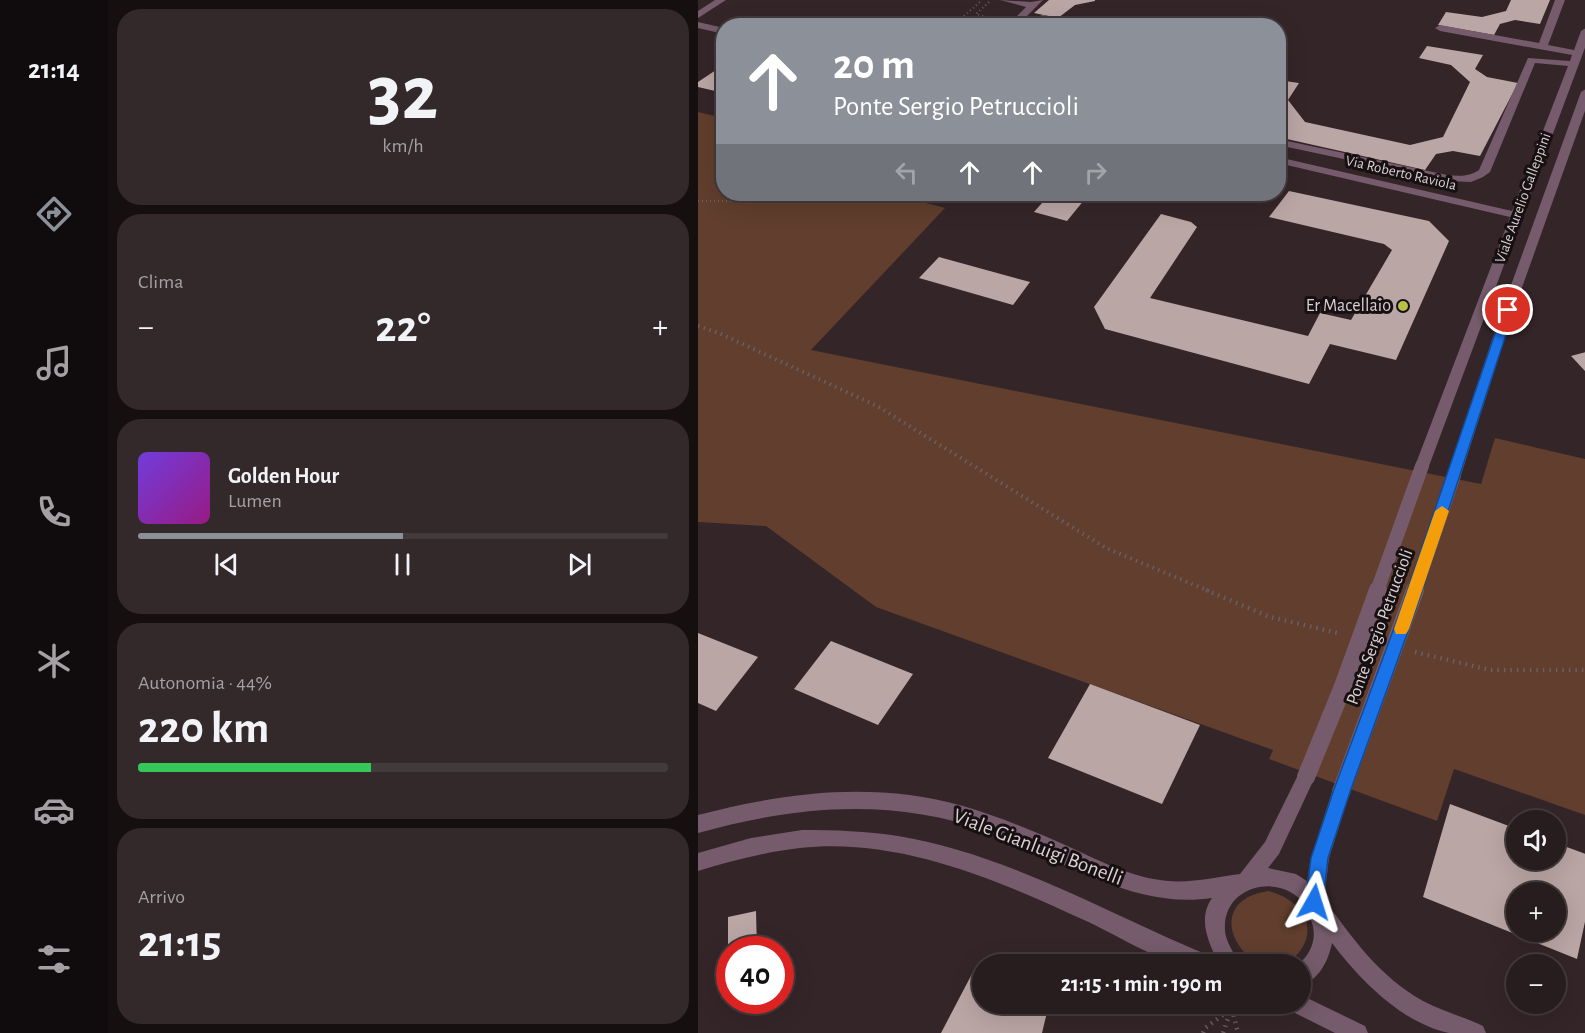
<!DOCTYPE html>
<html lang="it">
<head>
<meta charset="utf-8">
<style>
	:root { --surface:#271c1e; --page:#33292b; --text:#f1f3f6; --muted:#a4a1a4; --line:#433a3c; --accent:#8c9099 }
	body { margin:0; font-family:"Alegreya Sans",sans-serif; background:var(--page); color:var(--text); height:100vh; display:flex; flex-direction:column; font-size:22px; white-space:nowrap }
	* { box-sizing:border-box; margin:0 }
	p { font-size:20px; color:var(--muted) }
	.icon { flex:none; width:33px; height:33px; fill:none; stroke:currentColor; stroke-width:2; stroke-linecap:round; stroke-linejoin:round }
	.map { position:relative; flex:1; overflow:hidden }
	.panel { display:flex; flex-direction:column; gap:9px; padding:9px; background:#150f10; width:590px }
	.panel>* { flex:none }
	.guide { position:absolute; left:18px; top:18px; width:570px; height:183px; border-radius:24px; box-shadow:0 6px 24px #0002,0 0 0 2px var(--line); background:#8c9099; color:#fff; overflow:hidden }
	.tools { position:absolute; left:808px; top:810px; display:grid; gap:12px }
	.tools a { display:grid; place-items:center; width:60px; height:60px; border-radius:50%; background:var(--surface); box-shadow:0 6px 24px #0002,0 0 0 2px var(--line); font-size:30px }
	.speed { position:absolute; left:18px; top:936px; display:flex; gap:12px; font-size:30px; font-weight:700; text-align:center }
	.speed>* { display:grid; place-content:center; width:78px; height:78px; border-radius:50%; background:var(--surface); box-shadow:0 6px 24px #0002,0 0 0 2px var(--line); line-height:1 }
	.speed .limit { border:9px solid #d22; background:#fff; color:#111 }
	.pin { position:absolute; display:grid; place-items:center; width:51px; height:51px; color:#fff; margin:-26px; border:3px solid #fff; border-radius:50%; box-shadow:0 2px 6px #0007 }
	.me { position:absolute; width:66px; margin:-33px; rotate:6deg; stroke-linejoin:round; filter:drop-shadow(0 0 4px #0008) }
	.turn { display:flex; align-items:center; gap:21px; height:126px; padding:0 18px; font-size:27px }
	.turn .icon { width:78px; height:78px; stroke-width:2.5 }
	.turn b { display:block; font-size:42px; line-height:51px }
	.lanes { display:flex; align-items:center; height:57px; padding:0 18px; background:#0003; justify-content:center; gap:30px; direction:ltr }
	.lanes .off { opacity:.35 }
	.big { font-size:45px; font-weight:700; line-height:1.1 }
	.panel .widget { flex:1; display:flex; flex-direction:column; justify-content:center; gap:9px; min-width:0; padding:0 21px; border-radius:24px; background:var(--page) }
	.panel .dial { align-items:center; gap:0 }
	.dial b { font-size:78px; line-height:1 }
	.song { display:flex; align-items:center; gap:18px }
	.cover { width:72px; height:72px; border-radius:9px; background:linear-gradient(135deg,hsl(260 70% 55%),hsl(310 70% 35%)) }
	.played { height:6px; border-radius:3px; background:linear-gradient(90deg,var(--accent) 50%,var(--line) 50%) }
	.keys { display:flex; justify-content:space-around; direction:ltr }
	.heat { display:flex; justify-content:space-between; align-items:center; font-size:33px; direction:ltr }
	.charge { height:9px; border-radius:4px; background:linear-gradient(90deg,#34c759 44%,var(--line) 0) }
	.trip { position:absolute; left:274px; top:954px; width:339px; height:60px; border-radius:30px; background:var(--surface); box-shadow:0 6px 24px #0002,0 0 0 2px var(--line); font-weight:700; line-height:60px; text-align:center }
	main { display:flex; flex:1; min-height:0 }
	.tabs { display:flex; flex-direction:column; width:108px; justify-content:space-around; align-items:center; background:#100b0c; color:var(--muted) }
	.tabs .icon { width:42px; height:42px }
	.tabs .selected { color:var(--accent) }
	.tabs b { font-size:27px; color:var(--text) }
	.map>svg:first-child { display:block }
	.green { fill:#613e2d }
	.building { fill:#baa6a4; fill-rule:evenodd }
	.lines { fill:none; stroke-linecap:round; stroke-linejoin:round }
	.path-far2 { stroke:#6c5e61; stroke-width:2; stroke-dasharray:1 3; stroke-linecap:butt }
	.path-far1 { stroke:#6c5e61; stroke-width:4; stroke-dasharray:1.5 4.5; stroke-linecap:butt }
	.path { stroke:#6c5e61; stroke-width:4.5; stroke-dasharray:1.5 5; stroke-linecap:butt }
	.minor { fill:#755b6b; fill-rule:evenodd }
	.minor-bridge-far1 { stroke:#755b6b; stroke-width:14 }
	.minor-bridge { stroke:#755b6b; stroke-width:18 }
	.route { fill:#1a73e8; stroke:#114b97; stroke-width:1.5 }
	.slow { fill:#f59e0b }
	.poi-dot { fill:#b8c147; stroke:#171012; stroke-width:2 }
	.labels { text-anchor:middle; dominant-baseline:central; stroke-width:6; stroke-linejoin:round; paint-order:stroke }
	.far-street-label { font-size:15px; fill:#dad0d2; stroke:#171012 }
	.poi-label { font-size:18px; fill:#dad0d2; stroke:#171012; text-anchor:end }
	.street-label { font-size:18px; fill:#dad0d2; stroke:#171012 }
	.near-street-label { font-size:21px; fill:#dad0d2; stroke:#171012 }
</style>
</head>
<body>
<main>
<nav class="tabs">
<b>21:14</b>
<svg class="icon selected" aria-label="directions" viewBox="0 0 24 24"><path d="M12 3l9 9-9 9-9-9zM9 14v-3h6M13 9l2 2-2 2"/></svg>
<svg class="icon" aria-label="music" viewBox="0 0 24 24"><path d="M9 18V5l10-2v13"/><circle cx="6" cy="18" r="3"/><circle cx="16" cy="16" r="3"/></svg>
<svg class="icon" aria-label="phone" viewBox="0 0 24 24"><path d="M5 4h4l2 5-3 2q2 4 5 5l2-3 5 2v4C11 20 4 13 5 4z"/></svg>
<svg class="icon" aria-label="climate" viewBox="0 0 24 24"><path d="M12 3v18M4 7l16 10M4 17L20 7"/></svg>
<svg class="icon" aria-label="car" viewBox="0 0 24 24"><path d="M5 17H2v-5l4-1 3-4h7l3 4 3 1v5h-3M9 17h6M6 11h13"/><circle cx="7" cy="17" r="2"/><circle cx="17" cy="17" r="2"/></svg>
<svg class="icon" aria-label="filters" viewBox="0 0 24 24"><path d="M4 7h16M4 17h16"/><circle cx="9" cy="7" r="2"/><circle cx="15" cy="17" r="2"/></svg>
</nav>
<section class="panel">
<div class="widget dial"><b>32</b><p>km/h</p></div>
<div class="widget"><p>Clima</p>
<div class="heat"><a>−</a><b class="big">22°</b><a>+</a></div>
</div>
<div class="widget">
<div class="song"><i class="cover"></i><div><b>Golden Hour</b><p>Lumen</p></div></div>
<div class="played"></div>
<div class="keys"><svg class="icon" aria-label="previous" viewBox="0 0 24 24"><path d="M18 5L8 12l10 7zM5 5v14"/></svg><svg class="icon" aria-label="pause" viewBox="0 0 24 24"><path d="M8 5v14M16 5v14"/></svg><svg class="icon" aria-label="next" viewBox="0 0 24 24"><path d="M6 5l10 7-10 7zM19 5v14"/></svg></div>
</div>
<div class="widget"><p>Autonomia · 44%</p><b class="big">220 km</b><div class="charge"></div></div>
<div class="widget"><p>Arrivo</p><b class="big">21:15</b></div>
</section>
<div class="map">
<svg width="888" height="1033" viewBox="0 0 888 1033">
	<rect width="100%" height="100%" fill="#342528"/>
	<g class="green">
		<polygon points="0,112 25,118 26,194 193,194 247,208 113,350 783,484 797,438 887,459 887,815 756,769 739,821 571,759 575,750 178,607 68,526 0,522"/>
		<path d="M570,891C595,896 621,921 604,948C566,1007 487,904 570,891Z"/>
	</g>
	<g class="building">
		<polygon points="351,0 397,0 397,1 377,5 360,18 336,13"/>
		<polygon points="813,0 852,0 842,24 817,20 802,24 796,35 740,25 748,12 784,17 808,11"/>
		<polygon points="729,46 785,55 777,69 789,77 820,83 782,156 755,151 738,154 727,170 580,137 580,129 585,123 580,112 580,80 601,83 590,100 607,122 712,145 745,137 772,82 753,65 721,58"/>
		<polygon points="21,68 26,69 26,93 0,87 0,82"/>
		<polygon points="591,191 731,221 751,241 698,360 632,344 611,384 407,329 396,307 463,214 493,222 499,227 452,298 610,336 622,313 653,320 694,250 686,244 571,217"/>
		<polygon points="352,194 391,194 369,221 336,212"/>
		<polygon points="241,257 332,282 315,305 221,278"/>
		<polygon points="888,352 888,372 873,356"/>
		<polygon points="0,633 60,657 18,711 0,703"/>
		<polygon points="133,641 215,674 180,725 96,689"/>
		<polygon points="392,684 502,725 464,804 350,758"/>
		<path d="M752,804L819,829V860H858V843L888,854V917L879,959L725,897ZM819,892H858V932H819Z"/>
		<polygon points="58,911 59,950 30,950 30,917"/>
		<polygon points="276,970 285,974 285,1004 351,1004 344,1033 243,1033"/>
	</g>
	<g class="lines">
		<g class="path-far2">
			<polyline points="291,2 278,14 300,20"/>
			<polyline points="257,24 284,0"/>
			<polyline points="0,201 56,201 94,194"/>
		</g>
		<polyline class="path-far1" points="0,326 23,334 179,406 408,548 511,591"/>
		<g class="path">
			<polyline points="508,590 572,617 640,633"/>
			<polyline points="717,652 792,670 888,670"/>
			<polyline points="534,1009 540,1033"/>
			<polyline points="505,1033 507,1028 534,1008"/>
			<polyline points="525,1033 535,1004"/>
		</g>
		<g class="minor">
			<polygon points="17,0 28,0 0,18 0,11"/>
			<polygon points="302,0 333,2 345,0 319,26 309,26 328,7"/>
			<path d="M857,0H867L850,45L876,50L883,31L888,28V45L731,466L724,471L717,466L812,217L580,163V157L814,211L870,66L837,63L792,172L785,177L773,182L749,181L580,145V139L749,175C761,176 771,177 781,170L830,58L872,61L874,55L742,31L737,28L742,25L841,43Z"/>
			<polygon points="344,15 374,19 377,26 348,21 347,26 337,26 339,18"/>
			<polygon points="0,22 26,28 26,34 0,28"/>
			<polygon points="888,89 888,108 816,310 763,475 761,479 751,479 749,475 804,310 883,92"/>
			<path d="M608,769L614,771L617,777L581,854L570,868L598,874L609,881L613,858L634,792L637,786L643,784L649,786L652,792L631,858L626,899C654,938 682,977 725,1001C744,1011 766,1017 785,1026L788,1033C777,1033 762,1033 751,1033C704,1023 662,980 634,943C630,962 621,979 603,986L601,964C613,953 619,939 614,923C612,918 611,910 608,906C584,871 524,885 527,930C527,941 537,954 541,964H521C511,943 499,920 514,898C433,910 364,858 291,832C194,797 97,806 0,833V815C88,792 176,781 265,806C303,817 340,833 376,849C406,863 436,878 470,881C495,883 518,877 542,874L567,842L602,771Z"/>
			<path d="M104,830C137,830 168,831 200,836C307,853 415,916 514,957L517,964C507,965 491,967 481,964C451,956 415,933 386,920C299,880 201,837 102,848C67,852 34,861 0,871V853L53,838Z"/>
			<polygon points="603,995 667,1026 670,1033 637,1033 593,1011 590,1004 603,1004"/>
		</g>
		<g class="minor-bridge-far1">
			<polyline points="679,591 724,466"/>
			<polyline points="717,591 756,475"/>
		</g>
		<g class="minor-bridge">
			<polyline points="608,777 644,689 680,590"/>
			<polyline points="643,792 717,590"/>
		</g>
	</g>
	<polygon class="route" points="810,307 816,310 717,612 652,792 630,858 625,902 622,908 616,910 610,908 607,902 613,858 635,792 702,612 805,310"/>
	<polygon class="slow" points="744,506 751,511 711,629 708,634 698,634 696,629 737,511"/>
	<circle class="poi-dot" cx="705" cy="306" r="6"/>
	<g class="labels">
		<g class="far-street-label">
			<text transform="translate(703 173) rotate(13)">Via Roberto Raviola</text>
			<text transform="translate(825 198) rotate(-70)">Viale Aurelio Galleppini</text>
		</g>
		<g class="poi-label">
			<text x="693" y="306">Er Macellaio</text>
		</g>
		<g class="street-label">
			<text transform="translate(682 627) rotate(-70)">Ponte Sergio Petruccioli</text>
		</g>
		<g class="near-street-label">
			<text transform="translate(340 847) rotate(21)">Viale Gianluigi Bonelli</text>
		</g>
	</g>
</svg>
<div class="tools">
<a><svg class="icon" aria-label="sound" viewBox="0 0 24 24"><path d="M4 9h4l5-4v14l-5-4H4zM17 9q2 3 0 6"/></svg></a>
<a>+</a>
<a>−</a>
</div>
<div class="speed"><div class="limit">40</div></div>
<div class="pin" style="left:810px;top:310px;background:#d93025"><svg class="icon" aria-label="arrive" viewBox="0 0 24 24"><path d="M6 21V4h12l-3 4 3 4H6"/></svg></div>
<svg class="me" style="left:616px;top:902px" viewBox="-20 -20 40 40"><path d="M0-17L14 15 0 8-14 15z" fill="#1a73e8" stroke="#fff" stroke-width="4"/></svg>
<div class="trip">21:15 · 1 min · 190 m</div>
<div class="guide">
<div class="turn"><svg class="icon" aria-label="ahead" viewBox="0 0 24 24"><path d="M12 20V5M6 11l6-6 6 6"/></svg><div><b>20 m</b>Ponte Sergio Petruccioli</div></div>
<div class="lanes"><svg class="icon off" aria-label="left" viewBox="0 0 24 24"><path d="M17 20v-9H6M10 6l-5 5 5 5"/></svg><svg class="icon" aria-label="ahead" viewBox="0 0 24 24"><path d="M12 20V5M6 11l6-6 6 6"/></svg><svg class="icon" aria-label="ahead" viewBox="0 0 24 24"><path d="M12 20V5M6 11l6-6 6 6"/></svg><svg class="icon off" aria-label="right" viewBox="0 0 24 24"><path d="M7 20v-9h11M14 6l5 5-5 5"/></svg></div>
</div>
</div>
</main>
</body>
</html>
